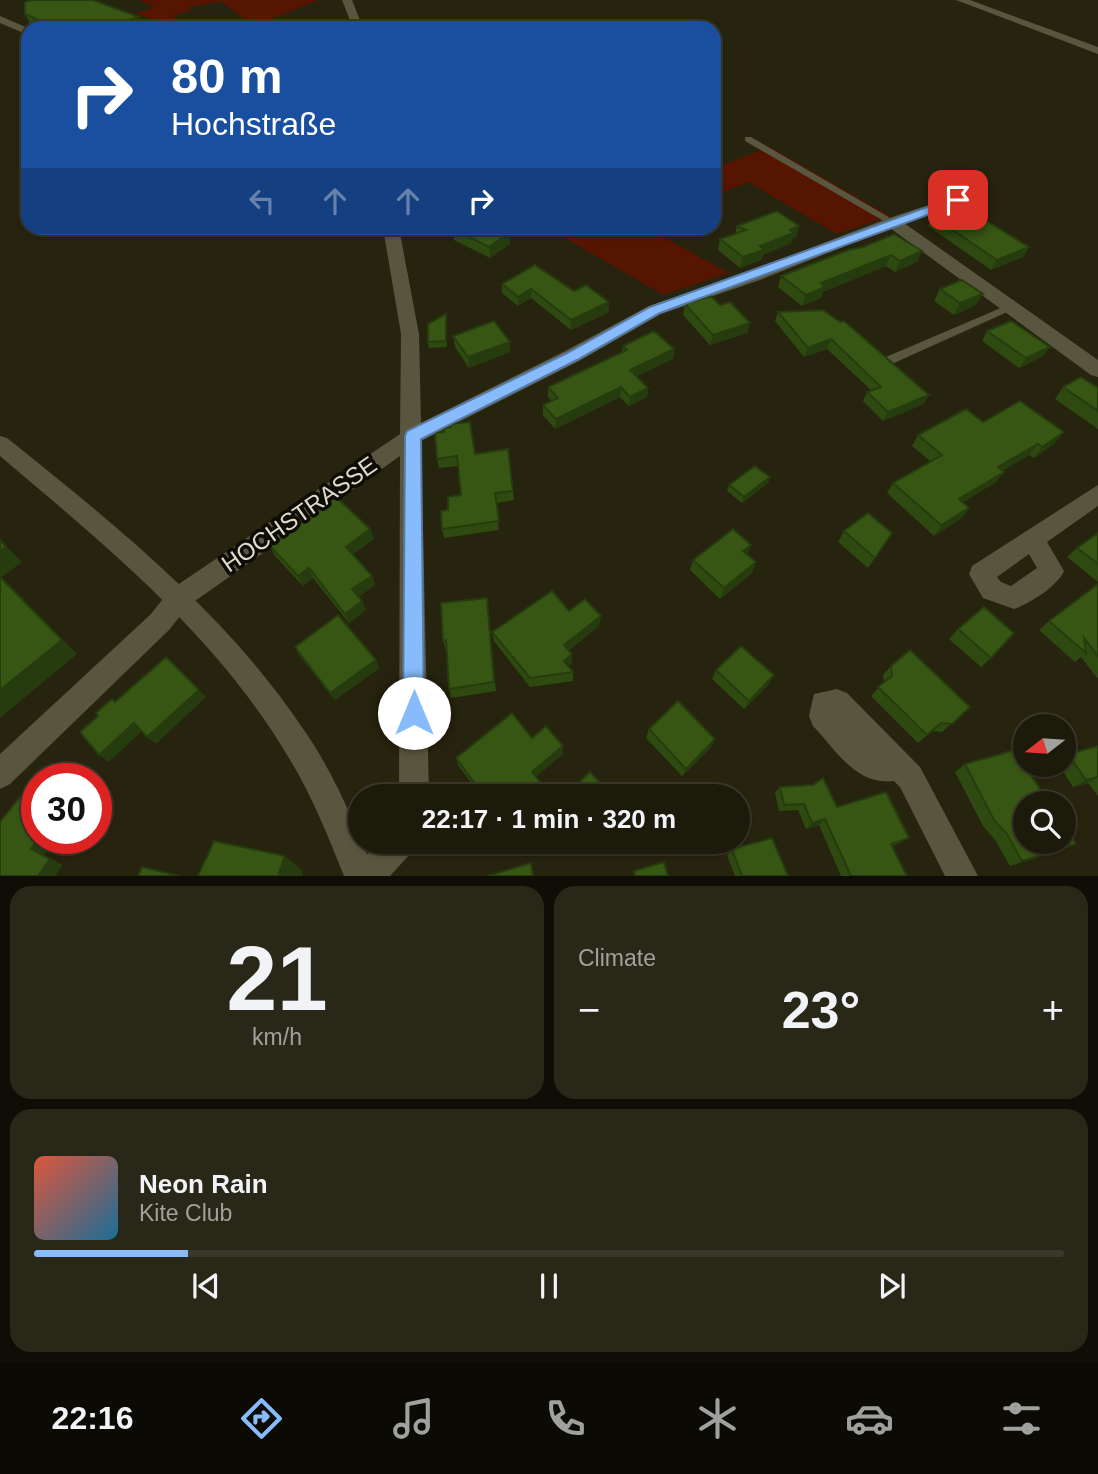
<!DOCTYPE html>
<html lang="en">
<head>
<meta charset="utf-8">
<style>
	:root { --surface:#1c1a0a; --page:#292718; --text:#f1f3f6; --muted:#a0a19c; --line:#3a382b; --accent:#87bbfb }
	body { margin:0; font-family:Arial,sans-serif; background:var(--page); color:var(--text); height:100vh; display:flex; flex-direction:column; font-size:26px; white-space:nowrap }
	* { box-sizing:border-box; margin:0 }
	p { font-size:23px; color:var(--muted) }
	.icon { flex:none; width:38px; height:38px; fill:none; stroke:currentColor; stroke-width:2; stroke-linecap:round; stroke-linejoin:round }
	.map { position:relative; height:876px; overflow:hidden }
	.drawer { display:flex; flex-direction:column; gap:10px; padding:10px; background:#0f0e06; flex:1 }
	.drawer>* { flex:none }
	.hud { position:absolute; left:21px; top:21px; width:700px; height:214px; border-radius:21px; box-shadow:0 2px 5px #0004,0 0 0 2px var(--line); background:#1a4fa0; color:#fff; overflow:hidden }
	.needle { width:46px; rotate:253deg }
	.tools { position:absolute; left:1013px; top:714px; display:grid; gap:14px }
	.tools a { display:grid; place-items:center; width:63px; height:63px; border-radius:50%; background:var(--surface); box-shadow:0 2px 5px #0004,0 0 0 2px var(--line); font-size:35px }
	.speed { position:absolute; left:21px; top:763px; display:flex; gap:14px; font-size:35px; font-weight:700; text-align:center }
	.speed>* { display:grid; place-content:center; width:91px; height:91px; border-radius:50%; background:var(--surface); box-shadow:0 2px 5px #0004,0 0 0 2px var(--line); line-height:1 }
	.speed .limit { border:10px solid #d22; background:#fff; color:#111 }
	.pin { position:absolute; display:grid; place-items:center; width:60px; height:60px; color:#fff; margin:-30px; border-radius:14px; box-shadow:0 4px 10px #0006 }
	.me { position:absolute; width:77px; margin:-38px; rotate:0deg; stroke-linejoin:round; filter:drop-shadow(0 0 5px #0008) }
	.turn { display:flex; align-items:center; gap:24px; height:147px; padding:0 35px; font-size:32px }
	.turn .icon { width:91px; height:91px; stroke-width:2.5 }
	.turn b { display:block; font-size:49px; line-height:60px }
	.lanes { display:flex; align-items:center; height:66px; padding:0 35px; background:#0003; justify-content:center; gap:35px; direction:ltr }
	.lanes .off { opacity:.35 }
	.big { font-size:52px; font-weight:600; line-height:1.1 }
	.drawer .tile { flex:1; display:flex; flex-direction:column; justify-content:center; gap:10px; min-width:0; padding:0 24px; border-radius:21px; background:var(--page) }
	.drawer .dial { align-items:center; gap:0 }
	.dial b { font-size:91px; line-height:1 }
	.song { display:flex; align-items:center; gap:21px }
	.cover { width:84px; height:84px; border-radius:10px; background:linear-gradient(135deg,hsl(10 70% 55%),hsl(200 70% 35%)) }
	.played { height:7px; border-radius:4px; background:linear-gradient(90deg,var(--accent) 15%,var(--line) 15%) }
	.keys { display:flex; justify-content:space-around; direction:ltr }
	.heat { display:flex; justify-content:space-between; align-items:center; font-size:38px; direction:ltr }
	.drawer .tiles { flex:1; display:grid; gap:10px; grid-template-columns:1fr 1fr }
	.tile:last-child { grid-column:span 2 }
	.trip { position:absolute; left:348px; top:784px; width:402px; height:70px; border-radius:35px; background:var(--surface); box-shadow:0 2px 5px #0004,0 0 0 2px var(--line); font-weight:600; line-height:70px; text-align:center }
	.tabs { display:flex; height:112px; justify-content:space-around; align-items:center; background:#0b0a04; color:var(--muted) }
	.tabs .icon { width:49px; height:49px }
	.tabs .current { color:var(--accent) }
	.tabs b { font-size:32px; color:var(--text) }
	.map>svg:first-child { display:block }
	.green { fill:#561500 }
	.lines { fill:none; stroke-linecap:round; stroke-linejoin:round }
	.lane { fill:#59563f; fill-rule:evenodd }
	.street { fill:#59563f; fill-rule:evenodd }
	.secondary { fill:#59563f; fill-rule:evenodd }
	.wall { fill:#2f4a11 }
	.shaded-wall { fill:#263c0e }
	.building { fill:#375614; stroke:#263c0e; stroke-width:2 }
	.route { fill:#87bbfb; stroke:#587aa3; stroke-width:2 }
	.labels { text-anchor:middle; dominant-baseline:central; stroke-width:7; stroke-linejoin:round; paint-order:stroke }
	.street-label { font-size:24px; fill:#dcdbce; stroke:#0e0c04 }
</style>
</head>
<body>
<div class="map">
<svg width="1098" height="876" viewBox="0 0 1098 876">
	<rect width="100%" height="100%" fill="#26230e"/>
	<g class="green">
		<path d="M139,0H319L253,26L221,1C209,5 200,4 188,7L192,10L172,16L180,20L166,25L136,13L155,7Z"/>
		<polygon points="770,147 890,216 837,234 748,182 714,196 714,168"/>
		<polygon points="548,228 647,228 729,273 663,295"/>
	</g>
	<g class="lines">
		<g class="lane">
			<polygon points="745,137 751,137 897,222 892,225 889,224 745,141"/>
			<polygon points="1010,304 1015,307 1014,309 894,363 886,363 884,360 886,357"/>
		</g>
		<g class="street">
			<polygon points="342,0 352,0 363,28 353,28"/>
			<polygon points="956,0 970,0 1098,47 1098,54"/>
			<polygon points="0,16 28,28 28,35 0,23"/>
			<polygon points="959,195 967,200 964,203 904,223 1098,360 1098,377 1091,375 890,228 760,280 661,314 579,361 421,441 429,796 399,796 400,456 188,606 169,630 10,784 0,789 0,754 151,614 170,590 400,434 401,334 383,228 399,228 419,334 421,423 565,351 649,306 748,272 886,219"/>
			<path d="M1098,485V506L1047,542L1064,571C1057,587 1030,603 1014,609L983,598L969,574L972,566ZM1029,554L1037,568L1011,586L1001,582L997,577Z"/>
			<path d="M837,689L847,693L920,767L978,876H945L900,787L894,781C856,786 836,750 813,726L809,716L814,694Z"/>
			<polygon points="379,842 416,842 411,853 390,876 352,876 357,865"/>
		</g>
		<path class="secondary" d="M0,436L7,438C117,526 228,615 306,733C336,777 356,827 376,876H344C327,834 311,793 287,755C216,635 105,545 0,456Z"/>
	</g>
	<g class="wall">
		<polygon points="25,14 139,17 142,27 138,28 41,28 30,23"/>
		<polygon points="932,216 1029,247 1023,257 991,270 928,226"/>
		<polygon points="737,226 799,226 796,237 792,239 791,243 763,255 761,260 740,268 718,250 720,239 735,234"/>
		<polygon points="450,228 500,228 510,244 490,258 454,240 453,229"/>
		<polygon points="848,250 922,251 917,262 895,272 886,266 823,292 821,298 802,306 778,287 781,276"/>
		<polygon points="502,284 609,302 609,312 571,330 531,298 518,306 502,293"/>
		<polygon points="940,289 976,305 954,315 934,301"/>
		<polygon points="685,304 720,305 750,323 747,333 710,345 683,315"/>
		<polygon points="823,310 924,404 883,421 863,401 867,392 871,390 827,349 804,357 775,321 778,312"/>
		<polygon points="446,320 447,347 429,348 428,342"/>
		<polygon points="987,331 1043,356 1019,368 982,341"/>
		<polygon points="453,336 510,352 469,368 455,347"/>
		<polygon points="623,346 674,349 673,359 637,376 648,388 647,397 629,406 620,397 555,429 543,415 543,405 552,401 548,397 548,387 622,353"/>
		<polygon points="1063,387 1098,388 1098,429 1055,399"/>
		<polygon points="983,422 1055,443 1034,458 1029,455 1002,471 996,482 963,502 969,508 962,518 934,536 887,493 893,483 930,461 912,446 918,435"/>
		<polygon points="475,454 513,491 514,500 496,503 499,530 444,538 442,529 448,510 461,495 458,466 439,468 437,459"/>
		<polygon points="770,477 768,483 742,503 727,491 729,485"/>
		<polygon points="370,529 374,539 353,554 372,576 375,585 358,597 362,601 366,610 349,623 313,578 303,586 275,556 270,546"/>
		<polygon points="844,531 892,533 868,568 838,542"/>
		<polygon points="1098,533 1098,582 1067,557 1077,548"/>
		<polygon points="751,545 747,554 756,562 752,573 720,599 690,570 693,560"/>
		<polygon points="1098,585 1098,677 1097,678 1081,657 1075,662 1039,630 1049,621"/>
		<polygon points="488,608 496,691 451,698 449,689 447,650 446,650 443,641"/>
		<polygon points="569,611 599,626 569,650 572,654 572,663 568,666 573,672 573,681 530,687 494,641 492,632"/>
		<polygon points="958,629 991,658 981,667 949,639"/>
		<polygon points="295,647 379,668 335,700 299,655"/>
		<polygon points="891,666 970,707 942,732 932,731 918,743 871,696 884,682 883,675"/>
		<polygon points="716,670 769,684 744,709 712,679"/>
		<polygon points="649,729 711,747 682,776 646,738"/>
		<polygon points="532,738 563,754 535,777 551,796 516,796 515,794 512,796 508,791 502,796 481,796 458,765 456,758"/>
		<polygon points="1098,746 1098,796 1088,783 1073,787 1059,765 1064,765 1064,757 1068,754"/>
		<polygon points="965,764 1062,850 1010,866 995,840 983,826 955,772"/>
		<polygon points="780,787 837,807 909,838 900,843 893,846 907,876 841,876 819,825 806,829 798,810 779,811 775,793"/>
		<polygon points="578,842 596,842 587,851"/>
		<polygon points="732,849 788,876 735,876 727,855"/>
	</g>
	<g class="shaded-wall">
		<polygon points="139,17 142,27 138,28 102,28"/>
		<polygon points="799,226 796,237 792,239 791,243 763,255 761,260 740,268 743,257 760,246"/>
		<polygon points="510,232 510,244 490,258 489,247"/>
		<polygon points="1029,247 1023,257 991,270 997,260"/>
		<polygon points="922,251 917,262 895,272 900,261"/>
		<polygon points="891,255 886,266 823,292 821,298 802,306 806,295 821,283"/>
		<polygon points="531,289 531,298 518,306 518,297"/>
		<polygon points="983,294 976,305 954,315 960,303"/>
		<polygon points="609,302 609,312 571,330 571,320"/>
		<polygon points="750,323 747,333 710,345 713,335"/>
		<polygon points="831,339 827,349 804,357 808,348"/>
		<polygon points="510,342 510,352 469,368 468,357"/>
		<polygon points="1050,347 1043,356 1019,368 1026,358"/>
		<polygon points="674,349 673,359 629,380 630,370"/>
		<polygon points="621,387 620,397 555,429 556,419"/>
		<polygon points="648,388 647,397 629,406 630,397"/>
		<polygon points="929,395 924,404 883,421 888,412"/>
		<polygon points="1064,432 1055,443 1034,458 1042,447"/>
		<polygon points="1038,444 1029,455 990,478 998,467"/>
		<polygon points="1004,472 996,482 951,509 959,499"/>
		<polygon points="770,477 768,483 742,503 744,497"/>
		<polygon points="969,508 962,518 934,536 941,525"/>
		<polygon points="370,529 374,539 350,556 346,547"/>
		<polygon points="0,540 22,562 2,577 77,654 0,718"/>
		<polygon points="751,545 747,555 743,551"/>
		<polygon points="756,562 752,573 720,599 724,588"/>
		<polygon points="309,568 313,578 303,586 298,576"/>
		<polygon points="372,576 375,585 356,599 352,589"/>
		<polygon points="362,601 366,610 349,623 345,614"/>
		<polygon points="601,616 599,626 563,654 564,645"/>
		<polygon points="572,654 572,663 564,670 564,661"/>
		<polygon points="376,660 379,668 335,700 330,693"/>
		<polygon points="774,675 769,684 744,709 749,701"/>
		<polygon points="199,690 206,697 156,744 147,737"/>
		<polygon points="134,723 143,730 109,762 99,755"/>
		<polygon points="715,739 711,747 682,776 686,769"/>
		<polygon points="563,746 563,754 532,780 532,772"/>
		<polygon points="1098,777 1088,783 1073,787 1086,780"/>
		<polygon points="507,784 508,791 502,796 493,796"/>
		<polygon points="514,788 515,794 512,796 511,790"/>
		<polygon points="825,819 819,825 806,829 812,823"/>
		<polygon points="39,838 57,838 44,855 63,865 55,876 38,876 31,849"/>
		<polygon points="909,838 900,843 883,849 891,844"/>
		<polygon points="592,842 596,842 587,851 588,845"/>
		<polygon points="1076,844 1062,850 1010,866 1022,861"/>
		<polygon points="285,856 303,871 302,876 278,876"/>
	</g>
	<g class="building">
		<polygon points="32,0 93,0 139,17 102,28 56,28 25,14 25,2"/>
		<polygon points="964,207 1029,247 997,260 932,216"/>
		<polygon points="777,211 799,226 790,230 794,233 760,246 764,250 743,257 720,239 746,230 737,226"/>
		<polygon points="455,228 500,228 510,232 489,247 453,229"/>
		<polygon points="894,234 922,251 900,261 891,255 821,283 825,287 806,295 781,276 848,250 863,247"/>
		<polygon points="535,265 574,291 586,285 609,302 571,320 531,289 518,297 502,284"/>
		<polygon points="962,280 983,294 960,303 940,289"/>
		<polygon points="711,296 720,305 730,302 750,323 713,335 685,304"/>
		<polygon points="823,310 840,322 844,321 929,395 888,412 867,392 881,387 831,339 808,348 778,312"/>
		<polygon points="446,314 446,341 428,342 428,324"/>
		<polygon points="494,321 510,342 468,357 453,336"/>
		<polygon points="1011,321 1050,347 1026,358 987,331"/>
		<polygon points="654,331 674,349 630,370 648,388 630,397 621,387 556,419 543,405 558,398 548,387 627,350 623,346"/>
		<polygon points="1081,377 1098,388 1098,411 1063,387"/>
		<polygon points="1020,401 1064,432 1042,447 1038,444 998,467 1004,472 959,499 969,508 941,525 893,483 942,455 918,435 966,409 983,422"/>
		<polygon points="470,422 475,454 508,449 513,491 495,493 499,521 442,529 441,511 448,510 448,497 461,495 457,456 437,459 435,433 444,432 444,428 451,427 451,424"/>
		<polygon points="755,466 770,477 744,497 729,485"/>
		<polygon points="336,497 370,529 346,547 372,576 352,589 362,601 345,614 309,568 298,576 270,546"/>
		<polygon points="868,513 892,533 875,558 844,531"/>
		<polygon points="733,529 751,545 743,551 756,562 724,588 693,560"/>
		<polygon points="1098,533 1098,564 1077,548"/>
		<polygon points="0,540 6,547 0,551"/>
		<polygon points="0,577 62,640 0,690"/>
		<polygon points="1098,584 1098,656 1084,638 1086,653 1049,621"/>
		<polygon points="552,591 569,611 585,599 601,616 564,645 572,654 564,661 573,672 530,678 492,632"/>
		<polygon points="487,598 494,682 449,689 446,640 443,641 441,603"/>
		<polygon points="984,607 1014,633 991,658 958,629"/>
		<polygon points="338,615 376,660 330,693 295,647"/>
		<polygon points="741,646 774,675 749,701 716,670"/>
		<polygon points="910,650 970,707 952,724 941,723 927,735 878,687 892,676 891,666"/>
		<polygon points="166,657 199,690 147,737 134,723 99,755 80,732 98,716 96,713 112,699 115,702"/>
		<polygon points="678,701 715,739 686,769 649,729"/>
		<polygon points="512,713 532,738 546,726 563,746 532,772 551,796 521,796 514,788 511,790 507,784 493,796 484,796 456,758"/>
		<polygon points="1098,746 1098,777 1086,780 1068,754"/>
		<polygon points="1015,750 1049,803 1026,803 1026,842 1064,842 1064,826 1076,844 1022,861 1007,834 994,820 965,764"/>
		<polygon points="590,772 612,796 565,796"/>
		<polygon points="823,778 837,807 886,792 909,838 891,844 907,876 851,876 825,819 812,823 804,804 784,805 780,787 813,785"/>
		<polygon points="20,797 37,805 37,838 39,838 31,849 50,859 38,876 0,876 0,822"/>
		<polygon points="772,838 788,876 742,876 732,849"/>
		<polygon points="214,841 285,856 278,876 198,876"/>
		<polygon points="664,862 668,876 635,876 634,871"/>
		<polygon points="531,863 533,876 487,876"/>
		<polygon points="142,867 179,876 138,876"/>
	</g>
	<polygon class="route" points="958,196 964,200 963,202 660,313 577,360 421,439 424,713 421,720 414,724 406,720 403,713 405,436 407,431 567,353 650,307"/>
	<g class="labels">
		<g class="street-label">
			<text transform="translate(299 514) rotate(-35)">HOCHSTRASSE</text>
		</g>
	</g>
</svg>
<div class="tools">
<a><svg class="needle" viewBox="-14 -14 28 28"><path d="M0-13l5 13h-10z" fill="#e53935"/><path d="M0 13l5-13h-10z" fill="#a0a19c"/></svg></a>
<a><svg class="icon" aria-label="search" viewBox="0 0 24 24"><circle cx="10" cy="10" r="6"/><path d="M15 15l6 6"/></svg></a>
</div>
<div class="speed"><div class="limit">30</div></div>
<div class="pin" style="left:958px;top:200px;background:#d93025"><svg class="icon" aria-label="arrive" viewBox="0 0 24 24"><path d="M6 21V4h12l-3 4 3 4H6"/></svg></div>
<svg class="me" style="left:414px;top:713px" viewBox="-20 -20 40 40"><circle r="19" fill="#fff"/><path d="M0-13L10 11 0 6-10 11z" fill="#87bbfb"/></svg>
<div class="trip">22:17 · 1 min · 320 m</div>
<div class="hud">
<div class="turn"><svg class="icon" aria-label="right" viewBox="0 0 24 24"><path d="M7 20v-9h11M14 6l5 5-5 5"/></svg><div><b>80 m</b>Hochstraße</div></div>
<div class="lanes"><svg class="icon off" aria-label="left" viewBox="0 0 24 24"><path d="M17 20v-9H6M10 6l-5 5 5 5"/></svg><svg class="icon off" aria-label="ahead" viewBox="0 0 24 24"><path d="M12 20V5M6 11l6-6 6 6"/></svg><svg class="icon off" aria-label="ahead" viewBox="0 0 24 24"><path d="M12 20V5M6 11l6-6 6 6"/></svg><svg class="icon" aria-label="right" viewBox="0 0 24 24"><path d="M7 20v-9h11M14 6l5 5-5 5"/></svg></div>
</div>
</div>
<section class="drawer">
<div class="tiles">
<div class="tile dial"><b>21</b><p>km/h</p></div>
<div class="tile"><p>Climate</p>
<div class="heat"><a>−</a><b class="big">23°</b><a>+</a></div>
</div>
<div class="tile">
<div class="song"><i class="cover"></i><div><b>Neon Rain</b><p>Kite Club</p></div></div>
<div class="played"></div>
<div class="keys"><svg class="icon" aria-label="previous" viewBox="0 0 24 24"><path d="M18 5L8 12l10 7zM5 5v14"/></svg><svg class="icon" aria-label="pause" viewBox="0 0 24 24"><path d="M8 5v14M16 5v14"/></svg><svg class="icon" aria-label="next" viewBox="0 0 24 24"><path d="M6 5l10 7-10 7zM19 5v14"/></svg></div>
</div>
</div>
</section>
<nav class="tabs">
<b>22:16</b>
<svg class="icon current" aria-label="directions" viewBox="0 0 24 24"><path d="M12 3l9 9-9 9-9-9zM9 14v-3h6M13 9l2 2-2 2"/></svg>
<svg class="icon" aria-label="music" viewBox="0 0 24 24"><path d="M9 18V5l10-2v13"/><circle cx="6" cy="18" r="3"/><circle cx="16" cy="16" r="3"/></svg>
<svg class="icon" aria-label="phone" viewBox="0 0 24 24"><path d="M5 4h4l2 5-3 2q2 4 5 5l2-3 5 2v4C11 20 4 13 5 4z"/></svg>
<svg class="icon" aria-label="climate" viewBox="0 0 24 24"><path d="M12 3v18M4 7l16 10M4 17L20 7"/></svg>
<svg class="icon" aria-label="car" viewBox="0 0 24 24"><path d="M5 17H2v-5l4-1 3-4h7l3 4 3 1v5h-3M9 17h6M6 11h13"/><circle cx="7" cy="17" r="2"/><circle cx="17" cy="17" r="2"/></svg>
<svg class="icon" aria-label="filters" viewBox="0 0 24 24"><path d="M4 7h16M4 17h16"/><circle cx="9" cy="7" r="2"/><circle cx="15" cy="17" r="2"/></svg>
</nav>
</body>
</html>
